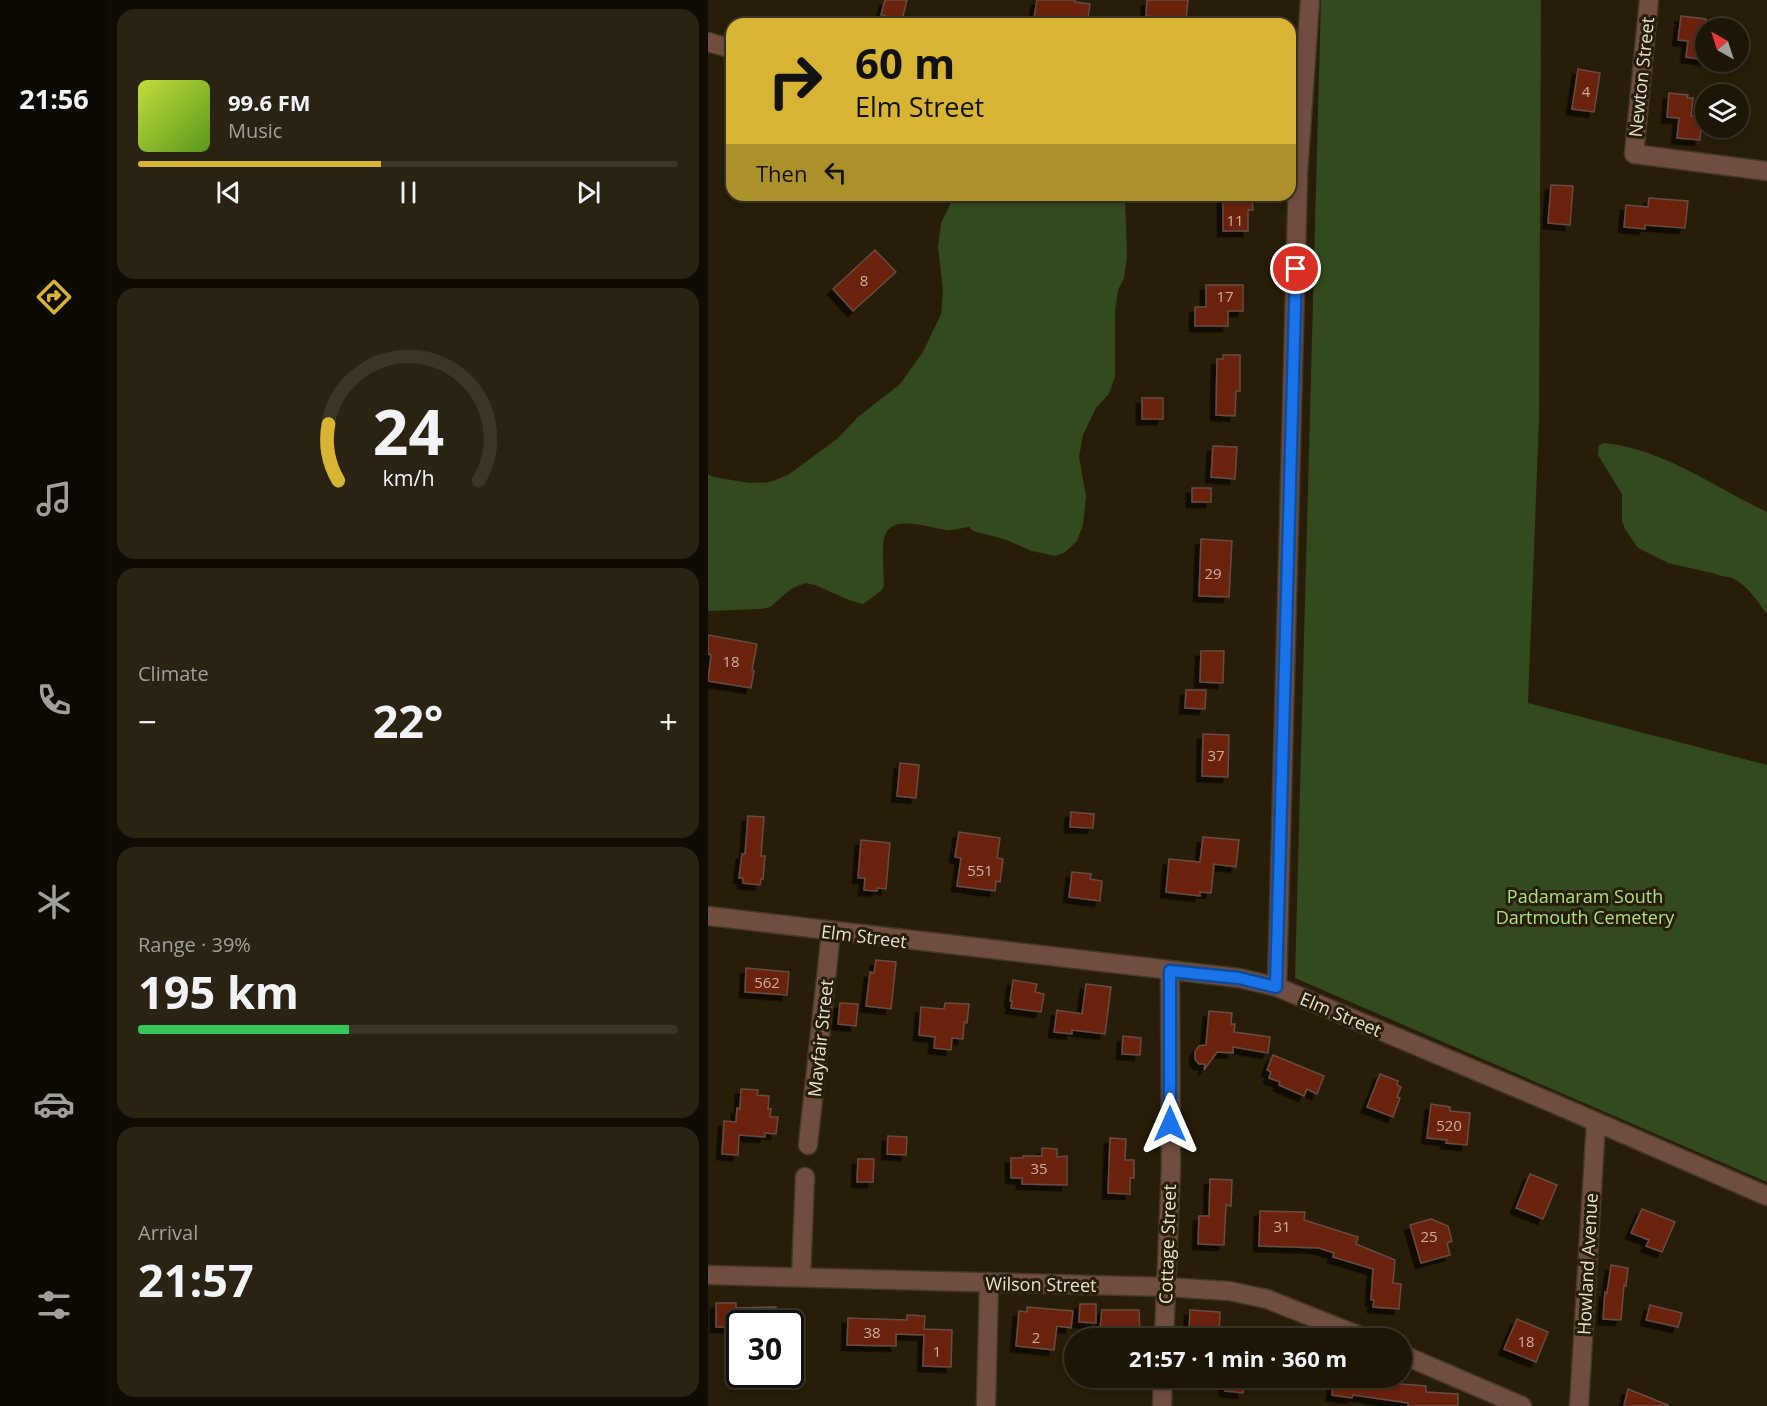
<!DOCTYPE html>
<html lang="en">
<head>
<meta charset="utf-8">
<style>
	:root { --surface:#1d1606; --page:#2a2314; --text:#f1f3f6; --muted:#a09f9b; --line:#3b3528; --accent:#d7b434 }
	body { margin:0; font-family:"Open Sans",sans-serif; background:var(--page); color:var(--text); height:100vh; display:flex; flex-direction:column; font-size:22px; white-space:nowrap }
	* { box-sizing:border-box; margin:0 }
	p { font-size:20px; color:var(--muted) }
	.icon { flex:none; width:33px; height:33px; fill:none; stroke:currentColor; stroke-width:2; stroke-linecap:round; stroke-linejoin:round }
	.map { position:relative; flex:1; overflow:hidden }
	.drawer { display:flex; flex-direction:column; gap:9px; padding:9px; background:#100c03; width:600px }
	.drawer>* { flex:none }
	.guide { position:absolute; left:18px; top:18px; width:570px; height:183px; border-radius:18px; box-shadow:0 3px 9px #0003,0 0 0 2px var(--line); background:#d7b434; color:#111; overflow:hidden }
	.needle { width:39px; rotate:321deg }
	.buttons { position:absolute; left:987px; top:18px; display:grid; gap:12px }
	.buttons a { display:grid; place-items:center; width:54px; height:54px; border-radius:50%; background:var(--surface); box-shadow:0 3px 9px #0003,0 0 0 2px var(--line); font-size:30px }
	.speed { position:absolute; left:18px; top:1310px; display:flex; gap:12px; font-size:30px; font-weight:700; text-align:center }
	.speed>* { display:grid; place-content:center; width:78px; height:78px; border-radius:50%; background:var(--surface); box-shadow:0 3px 9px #0003,0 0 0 2px var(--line); line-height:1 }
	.speed .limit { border:3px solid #111; border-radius:9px; background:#fff; color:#111 }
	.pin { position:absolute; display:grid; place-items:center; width:51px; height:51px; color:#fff; margin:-26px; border:3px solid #fff; border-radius:50%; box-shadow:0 2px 6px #0007 }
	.me { position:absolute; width:66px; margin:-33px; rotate:0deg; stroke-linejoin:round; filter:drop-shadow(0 0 4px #0008) }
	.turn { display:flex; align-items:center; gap:21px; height:126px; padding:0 30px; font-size:27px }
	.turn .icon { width:78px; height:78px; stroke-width:2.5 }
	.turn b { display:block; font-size:42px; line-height:51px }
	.then { display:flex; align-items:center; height:57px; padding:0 30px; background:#0003; gap:12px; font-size:22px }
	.big { font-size:45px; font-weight:700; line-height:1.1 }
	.drawer .card { flex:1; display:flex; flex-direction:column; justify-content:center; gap:9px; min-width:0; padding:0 21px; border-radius:18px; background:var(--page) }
	.drawer .dial { align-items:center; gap:0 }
	.dial svg { height:156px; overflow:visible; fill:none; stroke:var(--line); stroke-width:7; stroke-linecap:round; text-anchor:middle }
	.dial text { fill:var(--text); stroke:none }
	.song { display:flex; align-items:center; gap:18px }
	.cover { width:72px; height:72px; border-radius:9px; background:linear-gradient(135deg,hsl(70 70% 55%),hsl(90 70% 35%)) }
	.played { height:6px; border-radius:3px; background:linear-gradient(90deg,var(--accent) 45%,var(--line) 45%) }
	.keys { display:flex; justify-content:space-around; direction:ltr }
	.heat { display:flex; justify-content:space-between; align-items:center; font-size:33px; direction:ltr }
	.charge { height:9px; border-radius:4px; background:linear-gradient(90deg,#34c759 39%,var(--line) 0) }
	.trip { position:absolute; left:356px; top:1328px; width:348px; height:60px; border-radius:30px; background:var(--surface); box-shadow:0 3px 9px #0003,0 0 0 2px var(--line); font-weight:700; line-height:60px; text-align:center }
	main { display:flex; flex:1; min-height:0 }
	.dock { display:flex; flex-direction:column; width:108px; justify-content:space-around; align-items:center; background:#0c0902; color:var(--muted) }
	.dock .icon { width:42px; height:42px }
	.dock .active { color:var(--accent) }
	.dock b { font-size:27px; color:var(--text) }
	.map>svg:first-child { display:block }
	.green { fill:#334a1f }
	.building { fill:#6b2209; stroke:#664c45; stroke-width:1.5; filter:url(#shadow) }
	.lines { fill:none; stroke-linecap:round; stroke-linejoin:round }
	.minor-casing { stroke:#423825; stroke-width:21 }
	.minor { stroke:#6f4e40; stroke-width:18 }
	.route-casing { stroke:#114b97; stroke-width:15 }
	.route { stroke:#1a73e8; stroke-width:10 }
	.labels { text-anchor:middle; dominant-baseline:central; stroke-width:6; stroke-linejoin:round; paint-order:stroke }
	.number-label { font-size:15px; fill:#c8b1a1 }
	.street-label { font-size:18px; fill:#e7e1d4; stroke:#271d08 }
	.park-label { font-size:18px; fill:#abe280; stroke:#271d08 }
</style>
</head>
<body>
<main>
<nav class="dock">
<b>21:56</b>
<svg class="icon active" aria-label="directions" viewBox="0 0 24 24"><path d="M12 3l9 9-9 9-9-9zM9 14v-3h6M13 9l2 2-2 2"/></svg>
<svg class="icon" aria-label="music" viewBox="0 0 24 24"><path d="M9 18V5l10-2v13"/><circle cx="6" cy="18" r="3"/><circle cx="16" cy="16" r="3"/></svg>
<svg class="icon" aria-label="phone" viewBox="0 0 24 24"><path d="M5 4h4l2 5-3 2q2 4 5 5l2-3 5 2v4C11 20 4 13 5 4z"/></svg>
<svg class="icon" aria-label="climate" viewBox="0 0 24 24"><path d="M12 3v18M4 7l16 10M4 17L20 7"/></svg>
<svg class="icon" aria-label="car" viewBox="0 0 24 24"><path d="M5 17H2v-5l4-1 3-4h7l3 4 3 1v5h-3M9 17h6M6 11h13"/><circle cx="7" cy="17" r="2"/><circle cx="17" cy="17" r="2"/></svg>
<svg class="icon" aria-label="filters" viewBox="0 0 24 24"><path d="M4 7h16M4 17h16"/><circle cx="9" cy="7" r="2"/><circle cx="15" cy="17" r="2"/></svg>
</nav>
<section class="drawer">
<div class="card">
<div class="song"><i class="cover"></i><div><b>99.6 FM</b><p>Music</p></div></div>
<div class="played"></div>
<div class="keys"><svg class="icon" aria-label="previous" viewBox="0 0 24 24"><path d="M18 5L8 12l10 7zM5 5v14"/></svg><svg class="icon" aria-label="pause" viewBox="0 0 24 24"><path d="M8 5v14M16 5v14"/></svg><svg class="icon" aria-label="next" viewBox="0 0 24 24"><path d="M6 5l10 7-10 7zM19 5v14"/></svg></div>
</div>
<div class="card dial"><svg viewBox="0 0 100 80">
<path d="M14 69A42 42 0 1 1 86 69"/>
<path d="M14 69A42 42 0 0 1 9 40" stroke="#d7b434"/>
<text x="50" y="56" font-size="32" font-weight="700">24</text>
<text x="50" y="72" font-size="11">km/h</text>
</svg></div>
<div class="card"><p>Climate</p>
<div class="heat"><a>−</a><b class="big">22°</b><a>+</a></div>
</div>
<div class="card"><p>Range · 39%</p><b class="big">195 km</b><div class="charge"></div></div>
<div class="card"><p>Arrival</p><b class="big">21:57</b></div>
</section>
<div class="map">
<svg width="1059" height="1406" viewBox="0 0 1059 1406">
	<defs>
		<filter id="shadow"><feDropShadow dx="-5.5" dy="5.5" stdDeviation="0" flood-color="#0009"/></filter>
	</defs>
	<rect width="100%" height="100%" fill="#271d08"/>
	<g class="green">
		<polygon points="613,0 833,0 831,420 820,703 1059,765 1059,1182 587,978"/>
		<path d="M247,195H417L419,257L416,278L410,290L407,311V376L401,394L388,408L375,435L371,457L378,496L375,525L369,541L356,553L347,556L324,551L296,539L265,531L261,527C253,528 245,531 238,530C222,528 185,514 177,535C173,545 176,574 176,586L173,591L155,604L141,600L107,585L97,583L83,589L62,607L53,609L0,611V474L6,477L41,483L62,482L80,475L129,439L150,417L192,384L215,352L233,314L235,291L230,247L233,223Z"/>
		<path d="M897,443C957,450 1006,487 1059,512V614C1049,601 1041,587 1026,579C1020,576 1014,577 1008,574L960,563L930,548L917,529L914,521V494L890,455L891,445Z"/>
	</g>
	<g class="building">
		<polygon points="177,0 199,0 194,20 173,15"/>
		<polygon points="329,0 367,0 367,2 382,4 379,24 325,24"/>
		<polygon points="439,0 480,0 478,20 438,16"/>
		<polygon points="973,16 998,19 998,60 978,57 980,41 970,40"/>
		<polygon points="870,69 892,73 886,112 864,109"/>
		<polygon points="961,93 980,95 979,98 985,98 983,116 994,117 992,140 969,138 971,118 959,117"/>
		<polygon points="843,185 865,186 862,225 840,223"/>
		<polygon points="515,195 544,195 545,210 540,210 540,231 515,231"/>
		<polygon points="941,198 980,201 977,228 937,225 937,229 916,227 918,205 940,207"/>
		<polygon points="167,250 188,272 145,311 125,289"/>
		<polygon points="498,285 535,285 535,311 520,311 520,326 487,326 487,307 498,307"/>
		<polygon points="515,355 532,355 532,391 528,391 527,416 508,415 509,359 515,359"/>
		<rect x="434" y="398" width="21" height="21"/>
		<polygon points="505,446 529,447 527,479 503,477"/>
		<rect x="484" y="488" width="19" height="14"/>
		<polygon points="493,539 524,541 521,597 491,596"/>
		<polygon points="0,635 49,644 44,670 46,671 43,688 0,681 3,655 0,654"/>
		<polygon points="493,651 516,651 515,683 492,682"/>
		<polygon points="478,690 498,690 497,709 477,708"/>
		<polygon points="495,734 521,735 520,777 494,776"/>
		<polygon points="192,763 211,765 208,798 189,796"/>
		<polygon points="363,812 386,814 385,828 362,827"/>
		<polygon points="40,816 56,817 53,856 57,856 55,879 53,879 52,885 35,883 35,878 31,878 34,854 37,854"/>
		<polygon points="251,832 292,838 289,858 295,859 292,882 288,881 287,891 249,886 253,858 247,857"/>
		<polygon points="495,837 531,840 528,867 506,864 503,893 492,892 492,896 458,892 461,859 492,862"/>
		<polygon points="153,840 182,843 178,889 170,888 169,891 156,890 157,878 150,878"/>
		<polygon points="364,872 383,874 382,879 394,881 392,901 361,897"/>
		<polygon points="168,960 188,962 183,1009 158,1006 162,972 166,973"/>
		<polygon points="38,968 81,972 79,995 37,992"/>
		<polygon points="305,980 329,984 327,992 336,994 333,1012 303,1008 304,1001 302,1001"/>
		<polygon points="378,984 403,987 397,1034 364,1030 364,1034 346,1032 349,1010 374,1014"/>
		<polygon points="132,1003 150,1004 148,1026 130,1024"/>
		<polygon points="237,1003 261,1004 259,1023 256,1022 255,1039 244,1038 243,1050 226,1048 227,1037 211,1035 213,1007 236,1009"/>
		<polygon points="501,1011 524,1013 523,1024 527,1024 526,1032 562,1037 560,1053 525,1047 525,1053 509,1052 496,1070 497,1064 491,1064 487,1059 487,1052 491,1046 498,1045"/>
		<polygon points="415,1036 433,1038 432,1055 414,1054"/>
		<polygon points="565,1055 616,1076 609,1094 599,1089 596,1096 571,1085 572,1082 561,1078 563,1072 559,1070"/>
		<polygon points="672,1074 690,1081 689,1085 693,1087 689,1097 692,1098 685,1117 659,1107"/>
		<polygon points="33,1089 50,1090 49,1095 61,1096 60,1109 63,1109 62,1117 70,1117 68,1134 57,1133 57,1137 31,1135 30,1155 14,1154 16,1121 28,1122 29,1108 32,1109"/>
		<polygon points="723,1104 742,1107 742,1111 762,1113 759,1145 738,1143 739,1140 719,1138"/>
		<polygon points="180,1136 199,1137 198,1155 179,1154"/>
		<polygon points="402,1138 418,1139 417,1160 426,1160 426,1178 422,1178 422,1194 400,1193"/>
		<polygon points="334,1148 349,1149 349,1157 359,1156 359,1185 314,1184 314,1178 303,1178 303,1158 315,1158 315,1156 334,1156"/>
		<polygon points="150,1159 166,1159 165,1182 149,1182"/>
		<polygon points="822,1174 849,1185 835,1219 808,1208"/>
		<polygon points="502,1179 524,1180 523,1206 518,1205 516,1245 490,1244 491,1216 501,1216"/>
		<polygon points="934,1209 967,1222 954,1252 938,1246 941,1240 923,1233"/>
		<polygon points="552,1211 597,1212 596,1220 650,1237 648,1244 687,1260 685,1283 693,1284 691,1309 665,1307 666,1300 663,1300 665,1269 625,1257 626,1253 611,1248 551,1246"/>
		<polygon points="723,1219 740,1226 744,1241 739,1243 742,1255 713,1263 702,1225"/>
		<polygon points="903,1265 920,1268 918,1286 916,1285 913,1320 895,1319 897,1292 899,1293"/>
		<polygon points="8,1303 28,1303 28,1308 68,1307 68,1323 32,1323 32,1327 8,1327"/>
		<polygon points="372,1304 388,1304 388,1323 371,1322"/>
		<polygon points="942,1305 974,1313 970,1327 938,1320"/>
		<polygon points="319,1307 365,1311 363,1328 349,1326 346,1350 308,1346 311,1311 319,1312"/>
		<polygon points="394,1310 431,1310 432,1333 398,1333 398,1329 392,1329"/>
		<polygon points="482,1310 512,1312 511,1334 481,1332"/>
		<polygon points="199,1315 217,1316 216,1329 244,1330 243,1367 215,1366 216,1335 188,1334 188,1346 139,1345 140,1318 199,1320"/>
		<polygon points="809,1319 840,1332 828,1362 796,1349"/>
		<polygon points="517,1377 536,1377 535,1393 517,1391"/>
		<polygon points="626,1377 682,1377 681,1383 718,1386 718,1392 750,1394 750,1406 700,1406 700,1403 645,1395 644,1398 624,1395"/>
		<polygon points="920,1389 960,1405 960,1406 916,1406"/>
	</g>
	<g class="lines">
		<g class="minor-casing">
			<g id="minor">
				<polyline points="941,0 926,154 1059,171"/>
				<polyline points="0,42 24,49"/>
				<polyline points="0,916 531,978 569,987 840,1101 1059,1196"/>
				<polyline points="569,987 590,173 602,0"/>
				<polyline points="100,1145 123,932"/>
				<polyline points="0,1275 458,1287 521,1291 559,1299 657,1338"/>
				<polyline points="93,1277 97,1177"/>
				<polyline points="456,1338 463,1167 462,971"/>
				<polyline points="693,1354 814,1406"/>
				<polyline points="278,1406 281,1282"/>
				<polyline points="454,1406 455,1377"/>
				<polyline points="871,1406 888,1122"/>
			</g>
		</g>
		<use href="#minor" class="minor"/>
	</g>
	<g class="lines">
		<g class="route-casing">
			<polyline id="route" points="462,1124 462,971 531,978 568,987 588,269"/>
		</g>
		<use href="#route" class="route"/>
	</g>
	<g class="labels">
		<g class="number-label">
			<text x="878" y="91">4</text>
			<text x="527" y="220">11</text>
			<text x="156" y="280">8</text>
			<text x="517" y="296">17</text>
			<text x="505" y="573">29</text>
			<text x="23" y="661">18</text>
			<text x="508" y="755">37</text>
			<text x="272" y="870">551</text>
			<text x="59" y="982">562</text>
			<text x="741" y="1125">520</text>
			<text x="331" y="1168">35</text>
			<text x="574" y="1226">31</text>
			<text x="721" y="1236">25</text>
			<text x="164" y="1332">38</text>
			<text x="328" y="1337">2</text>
			<text x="818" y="1341">18</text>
			<text x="229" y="1351">1</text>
		</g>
		<g class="street-label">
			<text transform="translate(933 77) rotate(-84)">Newton Street</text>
			<text transform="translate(156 936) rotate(7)">Elm Street</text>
			<text transform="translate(633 1014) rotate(23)">Elm Street</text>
			<text transform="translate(112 1038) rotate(-84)">Mayfair Street</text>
			<text transform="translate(459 1244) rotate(-88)">Cottage Street</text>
			<text transform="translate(879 1264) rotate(-87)">Howland Avenue</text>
			<text transform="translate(333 1284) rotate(1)">Wilson Street</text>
		</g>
		<g class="park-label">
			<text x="877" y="896">Padamaram South<tspan x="877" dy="21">Dartmouth Cemetery</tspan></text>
		</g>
	</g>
</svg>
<div class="buttons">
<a><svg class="needle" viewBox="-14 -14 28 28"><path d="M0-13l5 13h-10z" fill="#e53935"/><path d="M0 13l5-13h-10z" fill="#a09f9b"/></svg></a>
<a><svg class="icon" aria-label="layers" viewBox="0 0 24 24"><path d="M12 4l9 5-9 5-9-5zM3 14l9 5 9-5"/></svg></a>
</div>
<div class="speed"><div class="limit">30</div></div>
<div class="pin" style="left:588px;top:269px;background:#d93025"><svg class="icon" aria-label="arrive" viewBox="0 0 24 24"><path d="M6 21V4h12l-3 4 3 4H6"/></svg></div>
<svg class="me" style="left:462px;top:1124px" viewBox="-20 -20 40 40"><path d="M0-17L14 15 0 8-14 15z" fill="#1a73e8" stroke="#fff" stroke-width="4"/></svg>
<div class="trip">21:57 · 1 min · 360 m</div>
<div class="guide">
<div class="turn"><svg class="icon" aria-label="right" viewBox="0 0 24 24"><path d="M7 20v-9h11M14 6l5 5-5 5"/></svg><div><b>60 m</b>Elm Street</div></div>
<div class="then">Then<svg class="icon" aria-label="left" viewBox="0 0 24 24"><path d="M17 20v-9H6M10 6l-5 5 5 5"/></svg></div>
</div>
</div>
</main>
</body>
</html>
